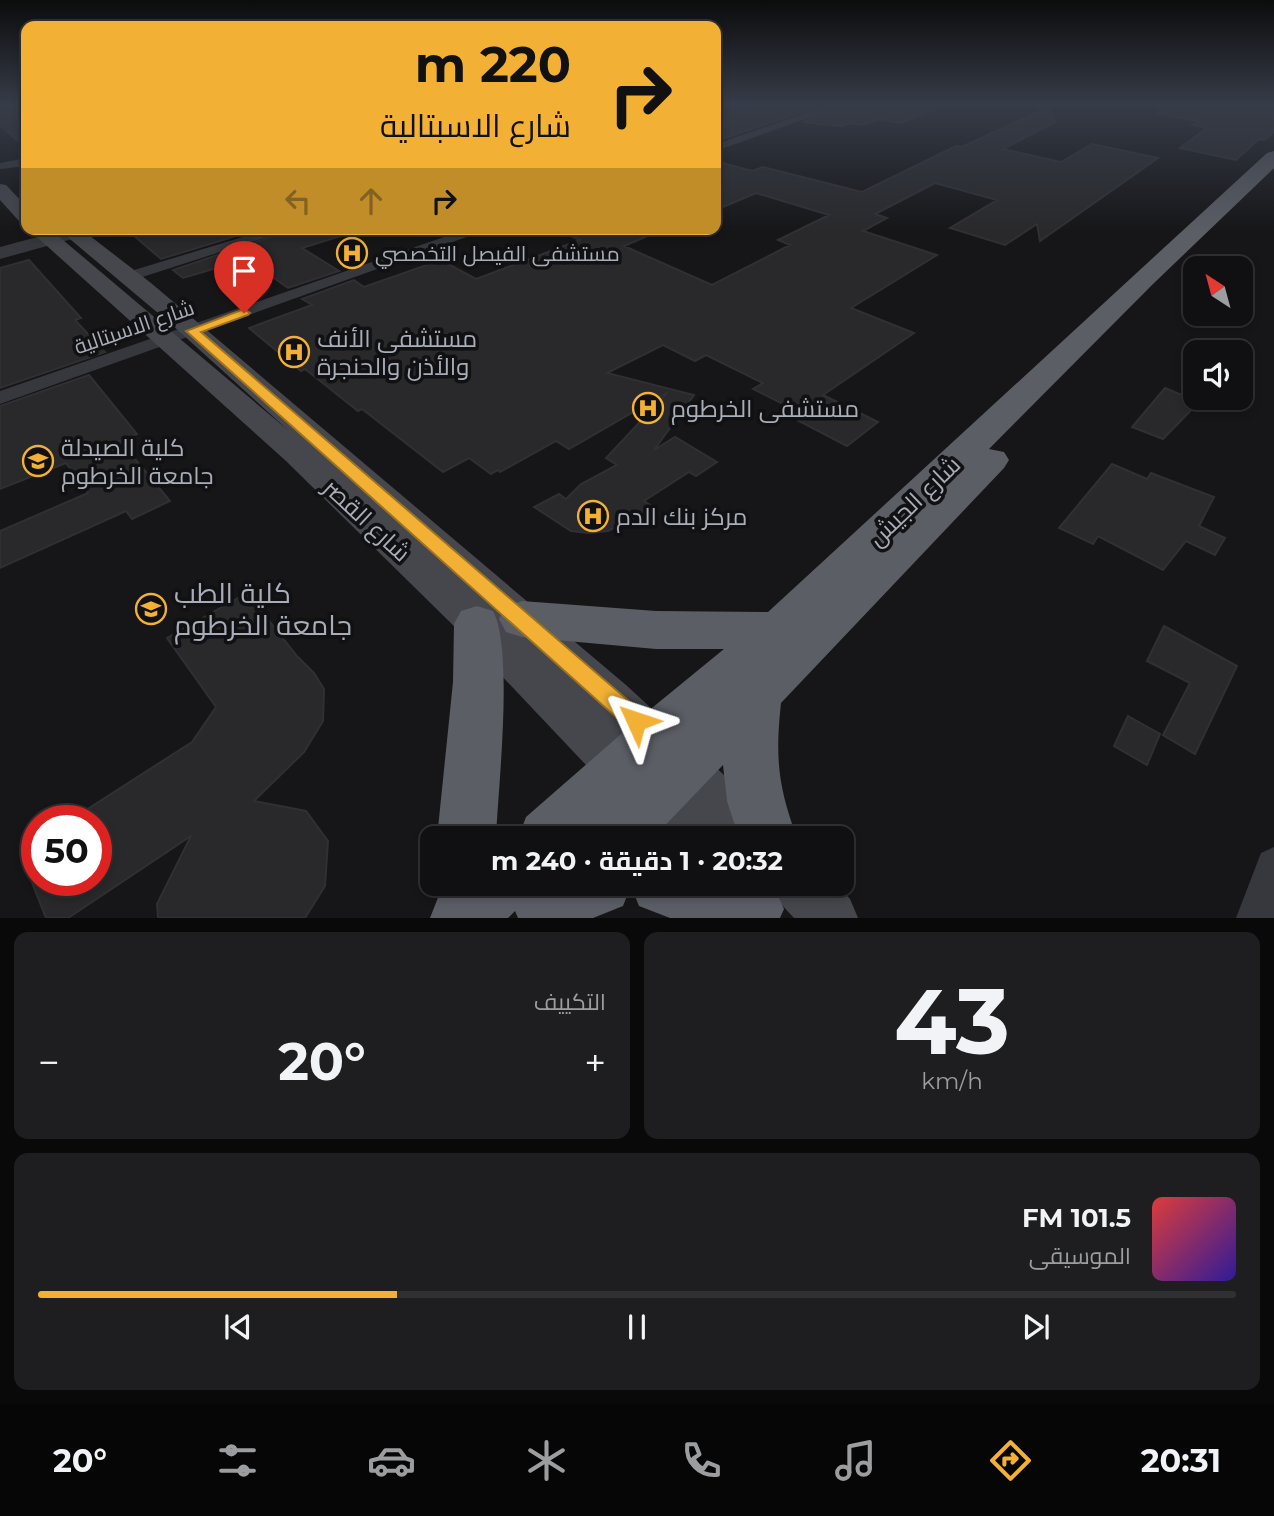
<!DOCTYPE html>
<html lang="ar">
<head>
<meta charset="utf-8">
<style>
	:root { --surface:#101012; --page:#1e1e20; --text:#f1f3f6; --muted:#9c9d9f; --line:#303032; --accent:#f2b134 }
	body { margin:0; font-family:Montserrat,Cairo,sans-serif; background:var(--page); color:var(--text); direction:rtl; height:100vh; display:flex; flex-direction:column; font-size:26px; white-space:nowrap }
	* { box-sizing:border-box; margin:0 }
	p { font-size:23px; color:var(--muted) }
	.icon { flex:none; width:38px; height:38px; fill:none; stroke:currentColor; stroke-width:2; stroke-linecap:round; stroke-linejoin:round }
	.map { position:relative; height:918px; overflow:hidden; direction:ltr }
	.drawer { display:flex; flex-direction:column; gap:14px; padding:14px; background:#09090a; flex:1 }
	.drawer>* { flex:none }
	.guide { position:absolute; left:21px; top:21px; width:700px; height:214px; border-radius:14px; box-shadow:0 4px 10px #0003,0 0 0 2px var(--line); direction:rtl; background:#f2b134; color:#111; overflow:hidden }
	.needle { width:46px; rotate:324deg }
	.buttons { position:absolute; left:1183px; top:256px; display:grid; gap:14px }
	.buttons a { display:grid; place-items:center; width:70px; height:70px; border-radius:14px; background:var(--surface); box-shadow:0 4px 10px #0003,0 0 0 2px var(--line); font-size:35px }
	.speed { position:absolute; left:21px; top:805px; display:flex; gap:14px; font-size:35px; font-weight:700; text-align:center }
	.speed>* { display:grid; place-content:center; width:91px; height:91px; border-radius:50%; background:var(--surface); box-shadow:0 4px 10px #0003,0 0 0 2px var(--line); line-height:1 }
	.speed .limit { border:10px solid #d22; background:#fff; color:#111 }
	.pin { position:absolute; display:grid; place-items:center; width:60px; height:60px; color:#fff; margin:-72px -30px; border-radius:50% 50% 50% 0; rotate:-45deg; box-shadow:0 0 7px #0007 }
	.pin .icon { rotate:45deg }
	.me { position:absolute; width:77px; margin:-38px; rotate:312deg; stroke-linejoin:round; filter:drop-shadow(0 0 5px #0008) }
	.turn { display:flex; align-items:center; gap:24px; height:147px; padding:0 35px; font-size:32px }
	.turn .icon { width:91px; height:91px; stroke-width:2.5 }
	.turn b { display:block; font-size:49px; line-height:60px }
	.lanes { display:flex; align-items:center; height:66px; padding:0 35px; background:#0003; justify-content:center; gap:35px; direction:ltr }
	.lanes .off { opacity:.35 }
	.big { font-size:52px; font-weight:700; line-height:1.1 }
	.drawer .widget { flex:1; display:flex; flex-direction:column; justify-content:center; gap:10px; min-width:0; padding:0 24px; border-radius:14px; background:var(--page) }
	.drawer .dial { align-items:center; gap:0 }
	.dial b { font-size:91px; line-height:1 }
	.song { display:flex; align-items:center; gap:21px }
	.cover { width:84px; height:84px; border-radius:10px; background:linear-gradient(135deg,hsl(0 70% 55%),hsl(250 70% 35%)) }
	.played { height:7px; border-radius:4px; background:linear-gradient(90deg,var(--accent) 30%,var(--line) 30%) }
	.keys { display:flex; justify-content:space-around; direction:ltr }
	.heat { display:flex; justify-content:space-between; align-items:center; font-size:38px; direction:ltr }
	.drawer .tiles { flex:1; display:grid; gap:14px; grid-template-columns:1fr 1fr }
	.widget:last-child { grid-column:span 2 }
	.trip { position:absolute; left:420px; top:826px; width:434px; height:70px; border-radius:14px; background:var(--surface); box-shadow:0 4px 10px #0003,0 0 0 2px var(--line); font-weight:700; line-height:70px; text-align:center; direction:rtl }
	.tab-bar { display:flex; height:112px; justify-content:space-around; align-items:center; background:#060607; color:var(--muted) }
	.tab-bar .icon { width:49px; height:49px }
	.tab-bar .on { color:var(--accent) }
	.tab-bar b { font-size:32px; color:var(--text) }
	.map>svg:first-child { display:block }
	.building { fill:#29292c; stroke:#303034; stroke-width:2 }
	.lines { fill:none; stroke-linecap:round; stroke-linejoin:round }
	.minor { fill:#37383d; fill-rule:evenodd }
	.tertiary { fill:#37383d; fill-rule:evenodd }
	.secondary { fill:#45474d; fill-rule:evenodd }
	.trunk { fill:#5b5e65; fill-rule:evenodd }
	.route { fill:#f2b134; stroke:#9d7322; stroke-width:2 }
	.labels { text-anchor:middle; dominant-baseline:central; stroke-width:7; stroke-linejoin:round; paint-order:stroke }
	.far-poi-label { font-size:21px; fill:#a8adb8; stroke:#111113; text-anchor:start }
	.far-street-label { font-size:21px; fill:#a8adb8; stroke:#111113 }
	.poi-label { font-size:24px; fill:#a8adb8; stroke:#111113; text-anchor:start }
	.street-label { font-size:24px; fill:#a8adb8; stroke:#111113 }
	.near-poi-label { font-size:28px; fill:#a8adb8; stroke:#111113; text-anchor:start }
</style>
</head>
<body>
<div class="map">
<svg width="1274" height="918" viewBox="0 0 1274 918">
	<rect width="100%" height="100%" fill="#161618"/>
	<g class="building">
		<polygon points="26,104 26,148 0,125 0,107"/>
		<polygon points="756,104 825,104 716,141 716,117"/>
		<polygon points="849,104 947,104 901,123 879,119 862,125 851,123 842,126 803,122"/>
		<polygon points="1159,104 1274,104 1274,132 1265,140 1259,139 1236,160 1180,148 1207,128 1193,125 1198,121 1158,114"/>
		<polygon points="1048,107 1055,122 1003,149 1061,162 1092,144 1158,158 1040,241 1037,224 1005,245 950,228 997,200 935,183 875,214 887,218 863,231 937,255 851,308 914,333 823,395 878,422 847,446 797,420 799,412 753,389 763,383 706,355 695,361 663,345 607,373 694,395 654,450 675,437 717,462 696,476 689,472 644,501 653,507 608,531 589,533 571,531 534,507 559,494 566,499 581,484 617,465 606,458 668,392 569,449 556,441 500,472 498,470 491,474 469,458 443,472 362,409 358,411 305,369 301,371 249,328 312,305 302,299 354,280 364,287 441,260 476,279 580,240 555,229 664,229 624,246 712,285 790,245 778,240 829,215 756,193 716,210 716,161 752,171 763,167 862,192 956,146 962,147"/>
		<polygon points="126,229 259,229 161,259"/>
		<polygon points="294,229 346,229 347,234 302,248 339,271 288,288 247,259 183,278 173,270"/>
		<polygon points="29,260 81,318 75,320 105,352 0,388 0,268"/>
		<polygon points="89,375 137,434 120,441 170,501 132,519 126,511 0,568 0,531 88,493 66,463 0,489 0,406"/>
		<polygon points="1165,388 1199,402 1163,439 1132,427"/>
		<polygon points="1112,464 1147,479 1151,473 1214,497 1199,526 1225,538 1215,555 1186,541 1163,570 1098,536 1093,544 1059,528"/>
		<polygon points="247,593 297,656 314,673 324,689 323,721 304,752 254,801 306,811 328,841 325,886 305,918 158,918 157,904 191,836 68,918 46,918 31,880 96,880 96,821 69,821 192,742 216,707 167,638"/>
		<polygon points="1164,626 1237,666 1195,754 1163,735 1190,683 1147,661"/>
		<polygon points="1128,716 1160,734 1147,765 1114,746"/>
	</g>
	<g class="lines">
		<g class="minor">
			<polygon points="832,104 846,104 716,151 716,144"/>
			<polygon points="26,158 26,166 0,169 0,163"/>
			<polygon points="269,229 292,229 133,280 121,280 119,277 121,274"/>
			<polygon points="467,229 489,229 0,404 0,391"/>
			<polygon points="1274,847 1274,918 1236,918 1261,853"/>
		</g>
		<polygon class="tertiary" points="67,229 97,229 94,233 0,259 0,247"/>
		<g class="secondary">
			<polygon points="0,184 6,185 26,206 26,223 19,221 0,200"/>
			<polygon points="28,229 50,229 289,431 171,324 58,229 81,229 151,283 626,685 773,820 780,838 721,838 708,824 713,838 655,838 463,635 286,461"/>
			<polygon points="773,884 836,884 850,899 858,918 794,918 780,903"/>
		</g>
		<g class="trunk">
			<path d="M1274,151V168L1152,285L989,449L1004,452L1009,460L1004,468L781,703C775,758 778,786 797,838H739L727,801L723,765L653,838H518L526,817L636,721L724,649H656L522,637L506,632L499,619L506,606L522,601L656,611L768,612L1267,153Z"/>
			<path d="M477,606L493,611C514,650 498,788 496,838H437L453,682L454,624L461,611Z"/>
			<polygon points="452,884 767,884 774,887 784,909 780,918 670,918 639,906 631,886 623,906 593,918 518,918 515,911 508,918 430,918 439,895"/>
		</g>
	</g>
	<linearGradient id="sky" x2="0" y2="1"><stop stop-color="#0c0c0d"/><stop offset="0.45" stop-color="#363c48"/><stop offset="1" stop-color="#363c48" stop-opacity="0"/></linearGradient>
	<rect width="1274" height="232" fill="url(#sky)"/>
	<polygon class="route" points="244,309 250,313 248,315 201,332 644,714 647,721 644,728 636,731 628,728 186,331"/>
	<defs>
		<g id="hospital-ring" transform="scale(1.575)"><circle r="9.5" fill="#111113" stroke="#f2b134" stroke-width="1.5"/><path d="M-5-5h3v3.5h4V-5h3V5h-3V1.5h-4V5h-3Z" fill="#f2b134"/></g>
		<g id="university-ring" transform="scale(1.575)"><circle r="9.5" fill="#111113" stroke="#f2b134" stroke-width="1.5"/><path d="M0-5L7-2L0 1L-7-2ZM-4 1L0 2.5L4 1V4Q0 6-4 4Z" fill="#f2b134"/></g>
	</defs>
	<g fill-rule="evenodd">
		<use href="#hospital-ring" x="352" y="253"/>
		<use href="#hospital-ring" x="294" y="352"/>
		<use href="#hospital-ring" x="648" y="408"/>
		<use href="#university-ring" x="38" y="461"/>
		<use href="#hospital-ring" x="593" y="516"/>
		<use href="#university-ring" x="151" y="609"/>
	</g>
	<g class="labels">
		<g class="far-poi-label">
			<text x="375" y="253">مستشفى الفيصل التخصصي</text>
		</g>
		<g class="far-street-label">
			<text transform="translate(134 327) rotate(-19)">شارع الاسبتالية</text>
		</g>
		<g class="poi-label">
			<text x="317" y="338">مستشفى الأنف<tspan x="317" dy="28">والأذن والحنجرة</tspan></text>
			<text x="671" y="408">مستشفى الخرطوم</text>
			<text x="61" y="447">كلية الصيدلة<tspan x="61" dy="28">جامعة الخرطوم</tspan></text>
			<text x="616" y="516">مركز بنك الدم</text>
		</g>
		<g class="street-label">
			<text transform="translate(914 501) rotate(-44)">شارع الجيش</text>
			<text transform="translate(367 520) rotate(43)">شارع القصر</text>
		</g>
		<g class="near-poi-label">
			<text x="174" y="593">كلية الطب<tspan x="174" dy="32">جامعة الخرطوم</tspan></text>
		</g>
	</g>
</svg>
<div class="buttons">
<a><svg class="needle" viewBox="-14 -14 28 28"><path d="M0-13l5 13h-10z" fill="#e53935"/><path d="M0 13l5-13h-10z" fill="#9c9d9f"/></svg></a>
<a><svg class="icon" aria-label="sound" viewBox="0 0 24 24"><path d="M4 9h4l5-4v14l-5-4H4zM17 9q2 3 0 6"/></svg></a>
</div>
<div class="speed"><div class="limit">50</div></div>
<div class="pin" style="left:244px;top:313px;background:#d93025"><svg class="icon" aria-label="arrive" viewBox="0 0 24 24"><path d="M6 21V4h12l-3 4 3 4H6"/></svg></div>
<svg class="me" style="left:636px;top:721px" viewBox="-20 -20 40 40"><path d="M0-17L14 15 0 8-14 15z" fill="#f2b134" stroke="#fff" stroke-width="4"/></svg>
<div class="trip">20:32 · 1 دقيقة · 240 m</div>
<div class="guide">
<div class="turn"><svg class="icon" aria-label="right" viewBox="0 0 24 24"><path d="M7 20v-9h11M14 6l5 5-5 5"/></svg><div><b>220 m</b>شارع الاسبتالية</div></div>
<div class="lanes"><svg class="icon off" aria-label="left" viewBox="0 0 24 24"><path d="M17 20v-9H6M10 6l-5 5 5 5"/></svg><svg class="icon off" aria-label="ahead" viewBox="0 0 24 24"><path d="M12 20V5M6 11l6-6 6 6"/></svg><svg class="icon" aria-label="right" viewBox="0 0 24 24"><path d="M7 20v-9h11M14 6l5 5-5 5"/></svg></div>
</div>
</div>
<section class="drawer">
<div class="tiles">
<div class="widget dial"><b>43</b><p>km/h</p></div>
<div class="widget"><p>التكييف</p>
<div class="heat"><a>−</a><b class="big">20°</b><a>+</a></div>
</div>
<div class="widget">
<div class="song"><i class="cover"></i><div><b>101.5 FM</b><p>الموسيقى</p></div></div>
<div class="played"></div>
<div class="keys"><svg class="icon" aria-label="previous" viewBox="0 0 24 24"><path d="M18 5L8 12l10 7zM5 5v14"/></svg><svg class="icon" aria-label="pause" viewBox="0 0 24 24"><path d="M8 5v14M16 5v14"/></svg><svg class="icon" aria-label="next" viewBox="0 0 24 24"><path d="M6 5l10 7-10 7zM19 5v14"/></svg></div>
</div>
</div>
</section>
<nav class="tab-bar">
<b>20:31</b>
<svg class="icon on" aria-label="directions" viewBox="0 0 24 24"><path d="M12 3l9 9-9 9-9-9zM9 14v-3h6M13 9l2 2-2 2"/></svg>
<svg class="icon" aria-label="music" viewBox="0 0 24 24"><path d="M9 18V5l10-2v13"/><circle cx="6" cy="18" r="3"/><circle cx="16" cy="16" r="3"/></svg>
<svg class="icon" aria-label="phone" viewBox="0 0 24 24"><path d="M5 4h4l2 5-3 2q2 4 5 5l2-3 5 2v4C11 20 4 13 5 4z"/></svg>
<svg class="icon" aria-label="climate" viewBox="0 0 24 24"><path d="M12 3v18M4 7l16 10M4 17L20 7"/></svg>
<svg class="icon" aria-label="car" viewBox="0 0 24 24"><path d="M5 17H2v-5l4-1 3-4h7l3 4 3 1v5h-3M9 17h6M6 11h13"/><circle cx="7" cy="17" r="2"/><circle cx="17" cy="17" r="2"/></svg>
<svg class="icon" aria-label="filters" viewBox="0 0 24 24"><path d="M4 7h16M4 17h16"/><circle cx="9" cy="7" r="2"/><circle cx="15" cy="17" r="2"/></svg>
<b>20°</b>
</nav>
</body>
</html>
